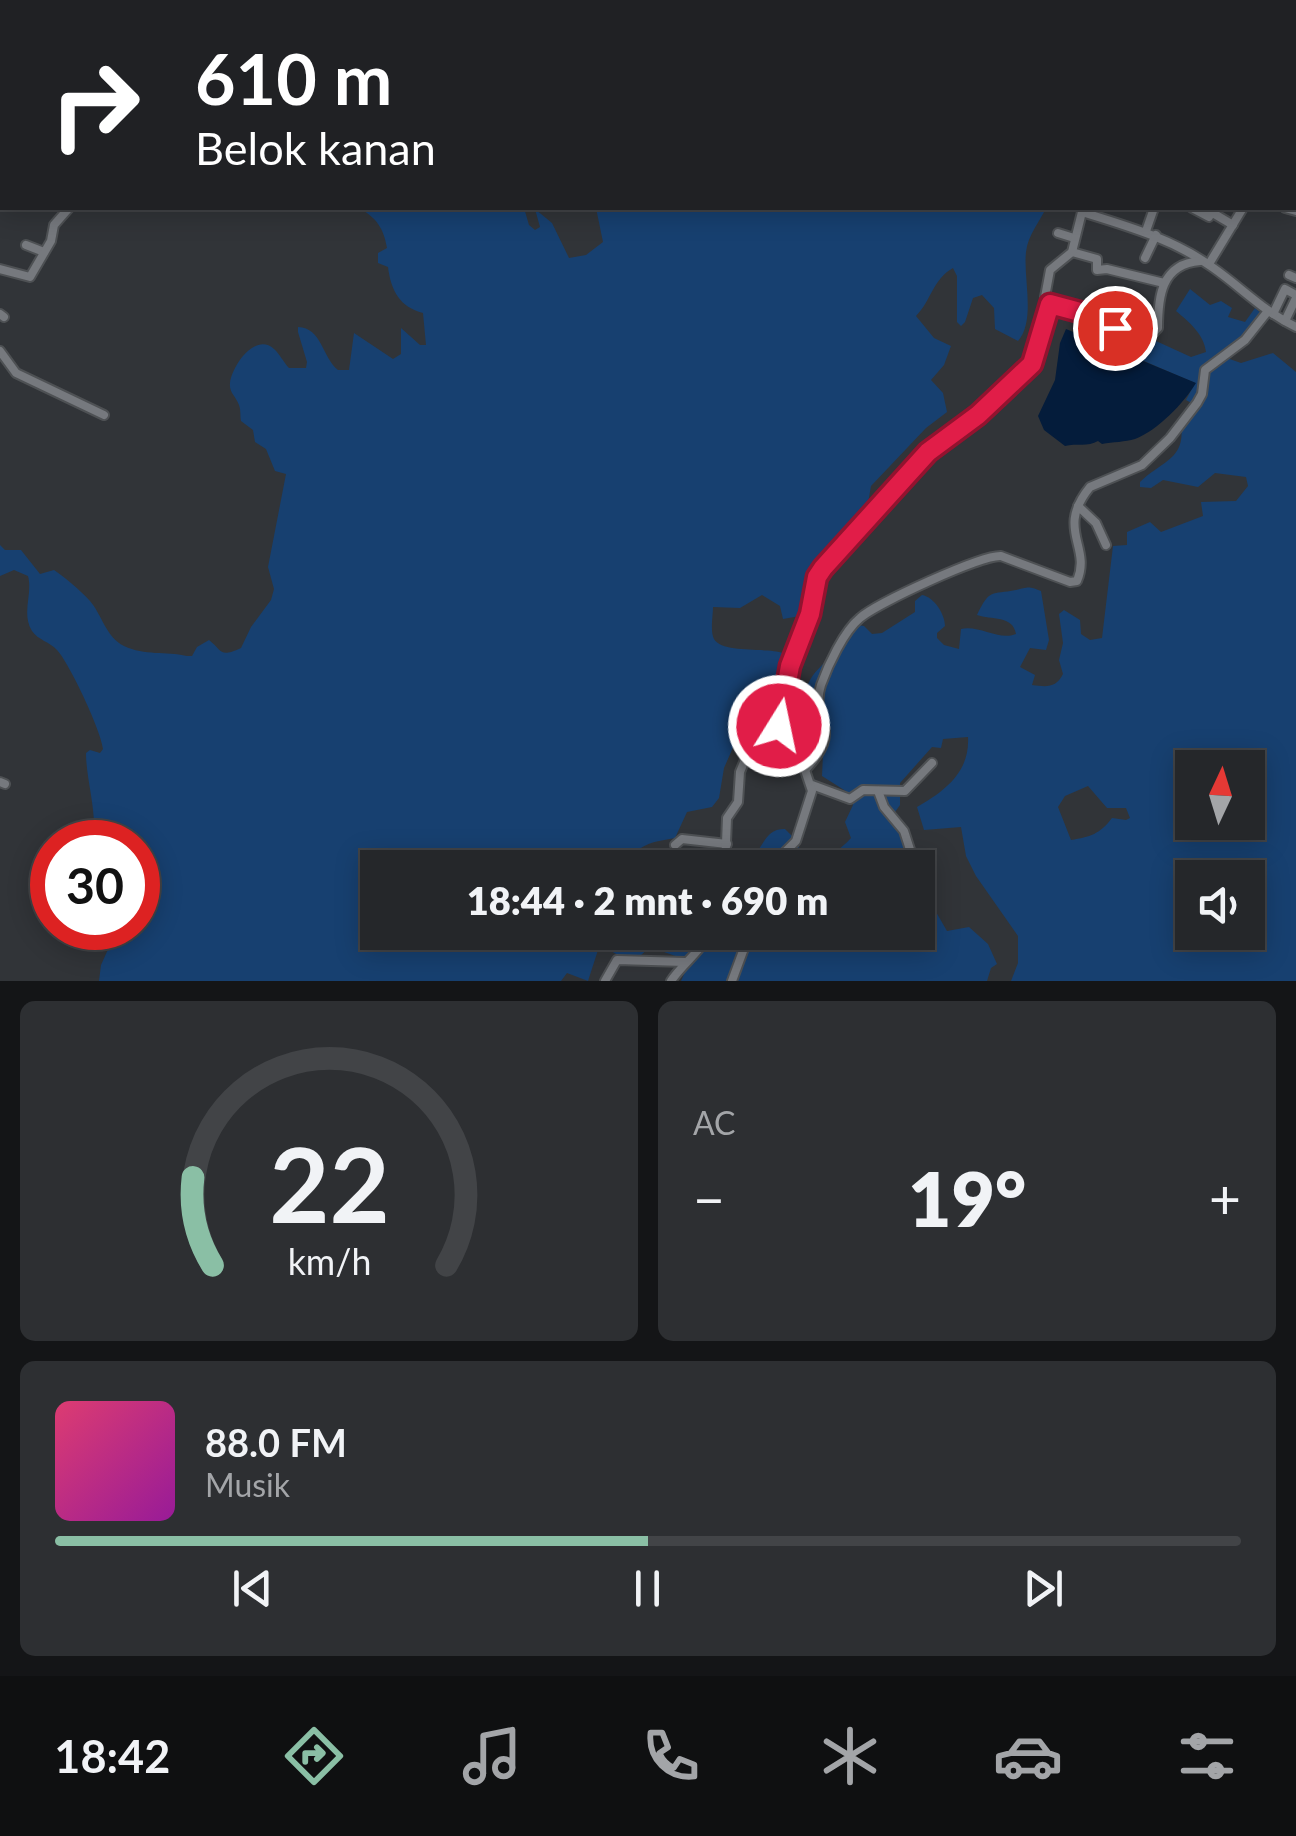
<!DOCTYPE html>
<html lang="id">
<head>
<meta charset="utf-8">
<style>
	:root { --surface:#25272a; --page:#2d2f32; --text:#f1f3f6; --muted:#a3a5a8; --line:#424447; --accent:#8abfa5 }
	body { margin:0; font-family:Lato,sans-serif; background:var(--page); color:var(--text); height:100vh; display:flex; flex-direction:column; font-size:38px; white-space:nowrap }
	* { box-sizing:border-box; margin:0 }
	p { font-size:32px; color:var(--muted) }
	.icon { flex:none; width:55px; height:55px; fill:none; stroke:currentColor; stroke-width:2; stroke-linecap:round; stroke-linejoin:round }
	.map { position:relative; height:981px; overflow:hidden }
	.sheet { display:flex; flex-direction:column; gap:20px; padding:20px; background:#141517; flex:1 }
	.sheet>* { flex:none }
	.top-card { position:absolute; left:0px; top:0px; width:1298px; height:210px; box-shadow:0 5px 25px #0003,0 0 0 2px var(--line); background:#202124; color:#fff; overflow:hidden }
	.needle { width:65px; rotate:4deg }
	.buttons { position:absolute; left:1175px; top:750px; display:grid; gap:20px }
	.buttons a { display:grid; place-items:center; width:90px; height:90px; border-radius:0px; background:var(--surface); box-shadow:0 5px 25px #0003,0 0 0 2px var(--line); font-size:50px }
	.speed { position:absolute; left:30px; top:820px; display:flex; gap:20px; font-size:50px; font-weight:700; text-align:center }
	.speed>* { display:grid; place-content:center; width:130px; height:130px; border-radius:50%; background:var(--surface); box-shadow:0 5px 25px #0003,0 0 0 2px var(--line); line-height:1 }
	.speed .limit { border:15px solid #d22; background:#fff; color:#111 }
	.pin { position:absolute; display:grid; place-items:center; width:85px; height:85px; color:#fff; margin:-42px; border:5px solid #fff; border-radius:50%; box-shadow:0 2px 10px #0007 }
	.me { position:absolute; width:110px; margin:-55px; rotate:10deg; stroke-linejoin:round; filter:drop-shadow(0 0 8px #0008) }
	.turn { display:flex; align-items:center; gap:35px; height:210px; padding:0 30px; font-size:45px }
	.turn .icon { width:130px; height:130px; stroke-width:2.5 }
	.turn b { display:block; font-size:70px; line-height:85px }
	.big { font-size:75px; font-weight:800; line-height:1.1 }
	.sheet .widget { flex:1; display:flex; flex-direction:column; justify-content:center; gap:15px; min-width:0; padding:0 35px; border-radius:15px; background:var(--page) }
	.sheet .dial { align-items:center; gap:0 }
	.dial svg { height:260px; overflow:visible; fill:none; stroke:var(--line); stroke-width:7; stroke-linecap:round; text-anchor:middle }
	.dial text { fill:var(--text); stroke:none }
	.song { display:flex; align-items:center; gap:30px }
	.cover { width:120px; height:120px; border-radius:15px; background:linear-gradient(135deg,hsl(340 70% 55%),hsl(300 70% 35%)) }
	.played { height:10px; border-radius:5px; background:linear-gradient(90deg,var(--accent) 50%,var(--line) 50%) }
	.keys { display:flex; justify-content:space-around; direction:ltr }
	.heat { display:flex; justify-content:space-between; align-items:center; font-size:55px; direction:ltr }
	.sheet .tiles { flex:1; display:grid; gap:20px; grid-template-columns:1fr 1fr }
	.widget:last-child { grid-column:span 2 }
	.trip { position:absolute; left:360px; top:850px; width:575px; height:100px; border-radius:0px; background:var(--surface); box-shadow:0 5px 25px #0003,0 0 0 2px var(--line); font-weight:800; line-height:100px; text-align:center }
	.dock { display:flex; height:160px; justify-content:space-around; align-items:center; background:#0f1011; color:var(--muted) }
	.dock .icon { width:70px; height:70px }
	.dock .active { color:var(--accent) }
	.dock b { font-size:45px; color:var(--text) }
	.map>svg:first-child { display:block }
	.green { fill:#174070; fill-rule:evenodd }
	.water { fill:#041c3b }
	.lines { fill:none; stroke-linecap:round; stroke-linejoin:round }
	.minor-casing { stroke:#4e5154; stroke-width:12 }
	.major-casing { stroke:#4e5154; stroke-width:15 }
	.minor { stroke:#76797e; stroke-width:8 }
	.major { stroke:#5d89bf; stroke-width:10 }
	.route-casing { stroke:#92132f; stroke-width:25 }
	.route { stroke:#e11d48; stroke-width:18 }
</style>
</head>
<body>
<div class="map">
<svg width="1296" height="981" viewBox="0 0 1296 981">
	<rect width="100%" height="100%" fill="#313438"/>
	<g class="green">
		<path d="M359,208H524L529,225L535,230L540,227L535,209L552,223L569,258L586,255L603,242L596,208H1046C1039,223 1028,235 1026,252C1023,279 1036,320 1018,341L995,329L994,308L982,295L973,298L965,322L961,326L957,322V276L953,268C933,279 931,301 916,316L934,338L951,346L944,365L931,380L943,393L947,412L926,428L871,486L868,503L849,524L853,531C843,546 828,555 817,569C807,581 808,601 800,616L783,619L780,606L762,595L740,608L713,607C713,615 710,632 714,639C723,654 767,647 783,653L773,723C762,737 751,742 735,743L724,768L719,798L712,807L687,812L675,838C653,842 634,844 628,867L378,868V932H613L611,937L678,932L674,943L683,945L701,940L705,933L918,932V917L936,912L947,931L969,927L988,944L997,964L991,968L987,981H681L686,970L681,958L650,947L640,956L625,959L604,947L598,950L588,981L567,973L561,981H99L101,965L114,936L111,928H138V842H92C99,818 86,781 86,753L90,750L100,753L103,749C102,733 70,664 57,650C50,642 38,640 32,631C21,613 33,594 28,576L14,570L0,576V545L5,550H21L40,574L54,570C66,578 80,590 90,601C102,615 106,637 124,646C145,656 165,651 187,656H192L197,647L209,640C223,651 219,658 241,648L251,627L271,600L274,589L268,567L286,474L275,471L266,449L255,442L253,430L241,421C240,416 241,410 239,405C236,396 229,393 230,383C232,366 255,332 274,349C279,353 284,363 289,368H306L307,362L298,332V327C322,328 322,357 338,370H349L354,333L393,359L401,354V328L420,345H426L423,313C400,307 391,291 388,267L378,263V253L387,248C384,229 376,217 359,208Z"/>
		<path d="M1190,289L1210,305L1221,301L1232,308L1228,317L1245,322L1255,308L1261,313L1237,344L1221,356L1241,363L1273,353L1296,372V981H1011L1018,963V936L976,876L966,856L961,827L924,830L917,807C945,791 970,772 968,737L943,739L941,748L932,747L900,783V805L890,819C904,829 906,851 908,867L746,868L752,851L759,849C767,837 770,829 785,829L798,842L799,847L793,857L802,865C820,865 839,851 851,838L845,822L853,805L852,795L822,776L823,754L812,748L802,758C792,751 797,749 795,738C795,728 792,732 789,723C784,709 790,696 797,684H808C814,671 822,666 831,656C840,645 840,633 851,624L864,626L872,634L882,633L915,612V601L922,595C934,597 945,614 945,626L937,633V638L944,645L959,649L961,629C980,625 998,641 1016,634C1013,615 991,620 977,615C990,588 991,595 1016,590C1028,587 1029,586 1041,591L1049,640L1046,650L1030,648L1020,667L1035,675L1032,685C1047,687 1056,688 1063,674L1059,660L1063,643L1059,614L1064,610L1080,620L1081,634L1090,640L1102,638L1113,546L1127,545V532L1150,522L1161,532L1203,516L1201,502L1236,501L1248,486L1246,477L1215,473L1198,487L1163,480L1151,488L1140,487V482C1161,461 1186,460 1181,424L1197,406L1186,400L1195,383L1102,343L1105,332L1109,330L1156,341L1191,357L1206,352C1204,334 1189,322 1176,311ZM1192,768H1248V822H1192ZM1088,786L1107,808H1126L1130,818L1126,820L1112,818C1100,834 1090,837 1071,840L1058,807L1065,796ZM1192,878H1248V932H1192Z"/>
	</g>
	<path class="water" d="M1066,329L1196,383C1184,403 1157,431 1135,439C1125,442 1113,442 1102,444L1098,441C1088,447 1076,443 1065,446L1044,430L1038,416L1055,380L1060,343Z"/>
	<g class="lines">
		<g class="minor-casing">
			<g id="minor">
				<polyline points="1221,0 1224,2"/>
				<polyline points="520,2 521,0"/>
				<polyline points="679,2 680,0"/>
				<polyline points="779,2 779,0"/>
				<polyline points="822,2 823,1"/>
				<polyline points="856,2 857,0"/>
				<polyline points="1165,2 1166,0"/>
				<polyline points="1237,2 1239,1"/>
				<polyline points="1289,2 1293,2"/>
				<polyline points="1295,48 1296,49"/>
				<polyline points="1295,57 1296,57"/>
				<polyline points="0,94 2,96"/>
				<polyline points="1295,126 1296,124"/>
				<polyline points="1295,147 1296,148"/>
				<polyline points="1295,158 1296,155"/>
				<polyline points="1295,167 1296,168"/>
				<polyline points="1295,181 1296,182"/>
				<polyline points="1192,208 1209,217 1211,212 1233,225"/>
				<polyline points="1285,208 1296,211"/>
				<path d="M1082,212C1127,226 1173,239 1212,267C1241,287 1264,312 1296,327"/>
				<polyline points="1146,231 1154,208"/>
				<polyline points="1058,233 1074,238"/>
				<polyline points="26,245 44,252"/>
				<polyline points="1072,252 1097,259 1097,270 1107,269 1164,283"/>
				<polyline points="1145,258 1156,235"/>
				<polyline points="1209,264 1243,208"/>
				<polyline points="0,269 30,277 51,241 54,225 69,208"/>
				<polyline points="1289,275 1296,278"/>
				<path d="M1050,303L1091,315L1115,327L1153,333L1158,328C1158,297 1161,264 1200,261"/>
				<polyline points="0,314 4,317"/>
				<polyline points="1273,314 1285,289 1296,295"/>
				<polyline points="1285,321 1296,298"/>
				<polyline points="0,351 16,373 104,415"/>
				<polyline points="1078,506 1096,523 1106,545"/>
				<path d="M805,770C846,727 809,722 821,685C828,665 844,631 860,618C877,603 981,555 1001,556L1070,582L1077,581C1092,546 1055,530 1090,487L1142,465L1170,438L1197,403L1202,394L1205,370L1245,340L1268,311"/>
				<polyline points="0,782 5,784"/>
				<polyline points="812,785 850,799 863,790 905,791 932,763"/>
				<polyline points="878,791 884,807 904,831 916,868"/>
				<polyline points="675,845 682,839 727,844"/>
				<polyline points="725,868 727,818 738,802 740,772 749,750 766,744 779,726 790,666 811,614 817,577 915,465 978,415 1032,364 1050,303 1045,297 1050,270 1072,252 1083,208"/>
				<polyline points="777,868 783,854 796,841 812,791 805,770 790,755 790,732 781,720"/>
				<polyline points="918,876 918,880"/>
				<polyline points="605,981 617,960 685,962"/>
				<path d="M671,981C683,963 701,952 709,932"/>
				<polyline points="732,981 750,932"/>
			</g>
		</g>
		<g class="major-casing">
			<g id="major">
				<polyline points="714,0 722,2"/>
				<polyline points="959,2 959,0"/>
			</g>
		</g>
		<use href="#minor" class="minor"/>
		<use href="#major" class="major"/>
	</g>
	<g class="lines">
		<g class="route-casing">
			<polyline id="route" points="779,726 790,666 810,614 817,577 823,568 928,452 978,415 1032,364 1050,304 1091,315 1115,328"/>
		</g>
		<use href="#route" class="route"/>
	</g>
</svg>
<div class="buttons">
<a><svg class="needle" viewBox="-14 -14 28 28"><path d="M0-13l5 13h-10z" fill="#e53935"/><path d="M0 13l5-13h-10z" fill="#a3a5a8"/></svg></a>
<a><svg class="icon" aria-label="sound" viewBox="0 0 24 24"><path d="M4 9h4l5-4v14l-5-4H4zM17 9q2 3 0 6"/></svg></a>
</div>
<div class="speed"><div class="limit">30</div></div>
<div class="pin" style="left:1115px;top:328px;background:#d93025"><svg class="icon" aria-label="arrive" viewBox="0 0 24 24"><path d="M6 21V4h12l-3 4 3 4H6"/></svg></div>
<svg class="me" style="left:779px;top:726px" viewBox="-20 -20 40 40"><circle r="17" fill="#e11d48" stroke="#fff" stroke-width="3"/><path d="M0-11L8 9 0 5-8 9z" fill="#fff"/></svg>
<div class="trip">18:44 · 2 mnt · 690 m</div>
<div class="top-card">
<div class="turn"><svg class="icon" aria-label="right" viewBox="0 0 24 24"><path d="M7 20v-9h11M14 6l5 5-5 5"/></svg><div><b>610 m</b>Belok kanan</div></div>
</div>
</div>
<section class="sheet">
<div class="tiles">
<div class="widget dial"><svg viewBox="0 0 100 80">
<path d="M14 69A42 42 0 1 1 86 69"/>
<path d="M14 69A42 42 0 0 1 8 42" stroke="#8abfa5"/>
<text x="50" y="56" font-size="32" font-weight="700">22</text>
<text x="50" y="72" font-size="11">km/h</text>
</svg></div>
<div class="widget"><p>AC</p>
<div class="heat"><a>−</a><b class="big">19°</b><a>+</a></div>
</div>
<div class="widget">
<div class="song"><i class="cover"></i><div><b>88.0 FM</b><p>Musik</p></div></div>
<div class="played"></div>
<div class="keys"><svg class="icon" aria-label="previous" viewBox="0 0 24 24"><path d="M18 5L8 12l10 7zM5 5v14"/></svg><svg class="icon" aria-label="pause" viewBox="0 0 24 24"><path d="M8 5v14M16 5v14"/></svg><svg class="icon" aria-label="next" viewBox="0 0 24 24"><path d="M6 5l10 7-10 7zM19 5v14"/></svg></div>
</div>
</div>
</section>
<nav class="dock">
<b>18:42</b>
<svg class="icon active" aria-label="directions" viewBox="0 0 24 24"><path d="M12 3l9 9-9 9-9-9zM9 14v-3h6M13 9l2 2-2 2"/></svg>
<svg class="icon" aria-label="music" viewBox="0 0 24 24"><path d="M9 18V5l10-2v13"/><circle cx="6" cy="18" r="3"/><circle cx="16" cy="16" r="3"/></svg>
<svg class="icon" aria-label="phone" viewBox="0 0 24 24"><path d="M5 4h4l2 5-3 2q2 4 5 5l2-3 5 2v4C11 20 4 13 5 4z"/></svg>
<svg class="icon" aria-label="climate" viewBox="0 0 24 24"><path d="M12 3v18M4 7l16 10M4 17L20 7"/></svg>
<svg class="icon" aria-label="car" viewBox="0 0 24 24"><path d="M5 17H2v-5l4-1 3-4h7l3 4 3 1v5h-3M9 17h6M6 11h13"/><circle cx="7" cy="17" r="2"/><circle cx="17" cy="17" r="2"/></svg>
<svg class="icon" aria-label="filters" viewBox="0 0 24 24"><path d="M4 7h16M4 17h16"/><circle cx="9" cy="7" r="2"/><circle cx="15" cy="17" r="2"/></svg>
</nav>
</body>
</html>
